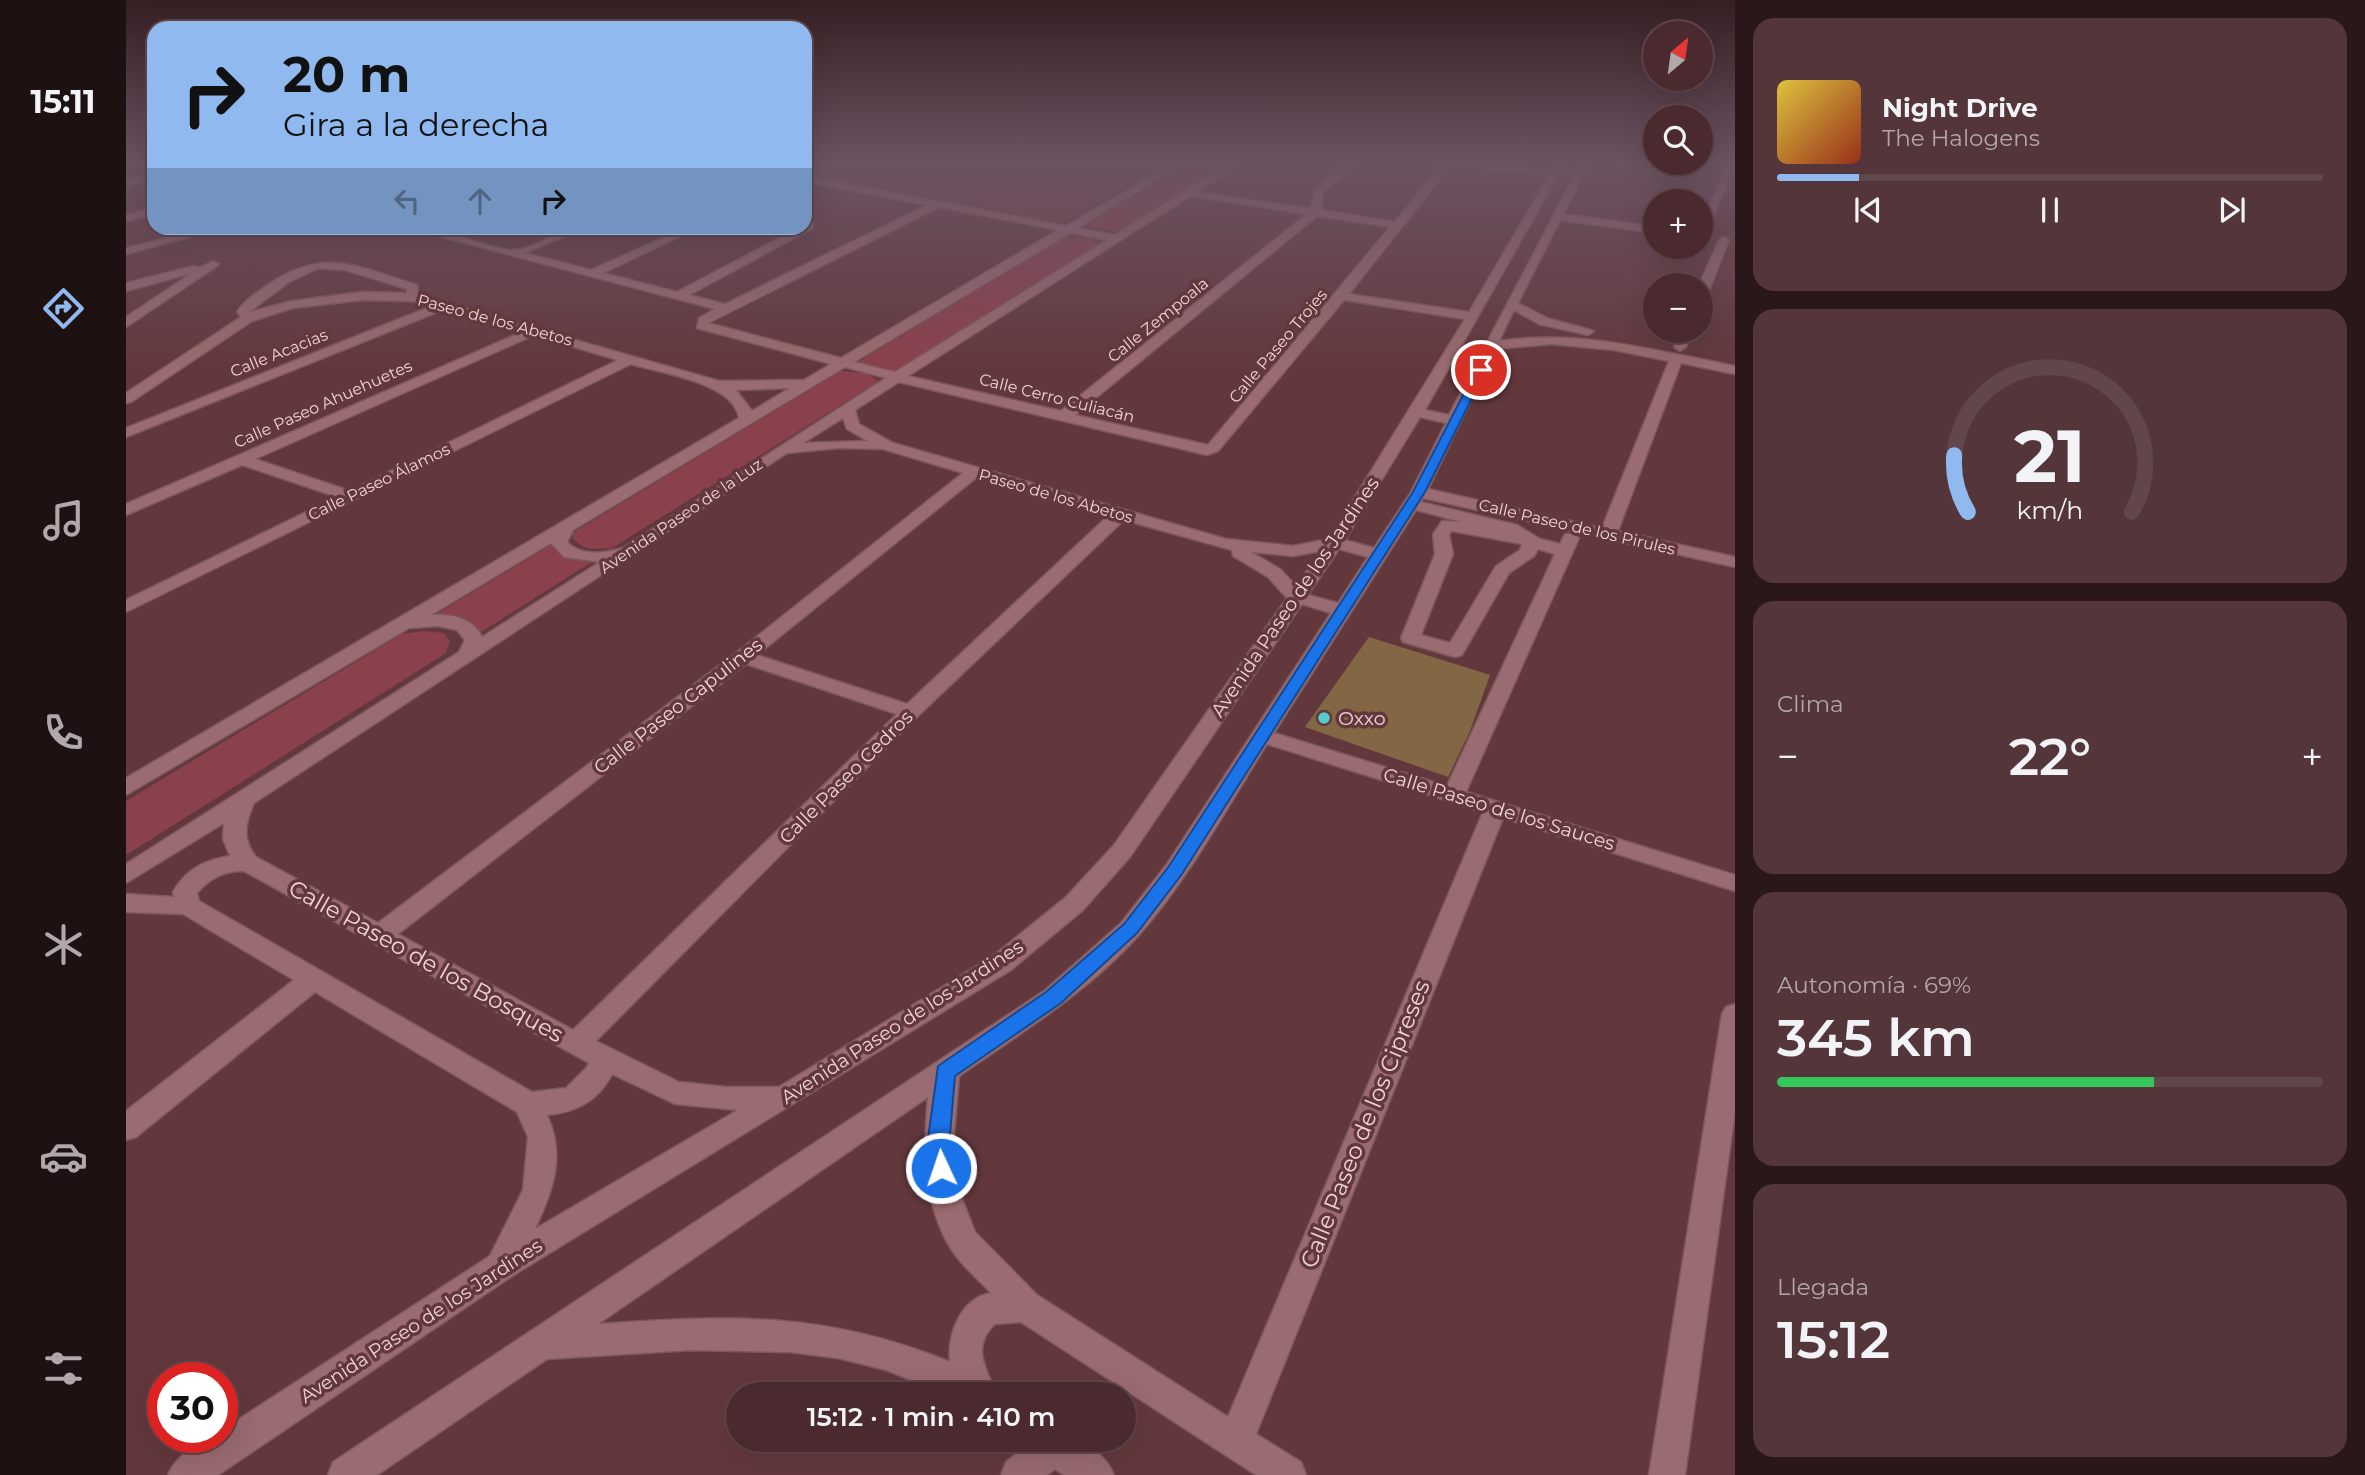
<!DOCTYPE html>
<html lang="es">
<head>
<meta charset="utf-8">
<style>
	:root { --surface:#4a2a2e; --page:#54363a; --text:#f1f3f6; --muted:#b2a7aa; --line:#61464a; --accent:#90b9f0 }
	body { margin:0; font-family:Montserrat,sans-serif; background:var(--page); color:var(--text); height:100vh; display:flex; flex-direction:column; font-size:26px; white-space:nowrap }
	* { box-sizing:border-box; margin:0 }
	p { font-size:23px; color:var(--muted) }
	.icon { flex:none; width:38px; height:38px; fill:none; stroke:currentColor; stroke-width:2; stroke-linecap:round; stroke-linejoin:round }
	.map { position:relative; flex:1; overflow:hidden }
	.side { display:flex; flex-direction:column; gap:18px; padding:18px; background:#291719; width:630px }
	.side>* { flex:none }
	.banner { position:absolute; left:21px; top:21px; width:665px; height:214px; border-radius:21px; box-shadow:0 7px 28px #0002,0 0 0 2px var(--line); background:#90b9f0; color:#111; overflow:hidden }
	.needle { width:46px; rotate:29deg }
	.tools { position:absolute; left:1517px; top:21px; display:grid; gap:14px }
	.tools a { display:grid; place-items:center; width:70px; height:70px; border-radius:50%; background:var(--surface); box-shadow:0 7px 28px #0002,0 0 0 2px var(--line); font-size:35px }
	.speed { position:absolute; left:21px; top:1362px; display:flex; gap:14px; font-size:35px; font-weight:700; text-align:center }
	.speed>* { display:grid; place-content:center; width:91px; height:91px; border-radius:50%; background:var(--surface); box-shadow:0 7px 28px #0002,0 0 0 2px var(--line); line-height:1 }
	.speed .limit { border:10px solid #d22; background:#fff; color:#111 }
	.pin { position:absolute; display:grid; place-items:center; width:60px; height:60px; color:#fff; margin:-30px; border:4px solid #fff; border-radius:50%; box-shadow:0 2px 7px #0007 }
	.me { position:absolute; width:77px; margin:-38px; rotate:357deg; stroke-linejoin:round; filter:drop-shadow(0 0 5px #0008) }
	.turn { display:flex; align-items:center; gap:24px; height:147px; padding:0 21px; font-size:32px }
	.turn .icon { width:91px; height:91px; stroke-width:2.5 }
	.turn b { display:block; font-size:49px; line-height:60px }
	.lanes { display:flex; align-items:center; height:66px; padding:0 21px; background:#0003; justify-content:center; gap:35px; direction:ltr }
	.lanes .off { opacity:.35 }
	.big { font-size:52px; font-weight:600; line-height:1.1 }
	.side .widget { flex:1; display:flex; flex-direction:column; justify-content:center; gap:10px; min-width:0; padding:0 24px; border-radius:21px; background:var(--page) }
	.side .dial { align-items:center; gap:0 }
	.dial svg { height:182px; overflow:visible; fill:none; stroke:var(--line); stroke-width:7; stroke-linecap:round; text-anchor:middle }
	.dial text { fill:var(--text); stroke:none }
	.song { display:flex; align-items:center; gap:21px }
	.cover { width:84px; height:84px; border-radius:10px; background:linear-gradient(135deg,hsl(50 70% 55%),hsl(10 70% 35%)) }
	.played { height:7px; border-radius:4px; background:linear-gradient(90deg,var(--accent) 15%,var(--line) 15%) }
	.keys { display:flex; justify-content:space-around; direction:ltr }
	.heat { display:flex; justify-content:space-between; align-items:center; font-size:38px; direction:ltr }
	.charge { height:10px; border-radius:5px; background:linear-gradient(90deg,#34c759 69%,var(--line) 0) }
	.trip { position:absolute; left:600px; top:1382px; width:410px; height:70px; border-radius:35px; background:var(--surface); box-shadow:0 7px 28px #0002,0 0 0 2px var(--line); font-weight:600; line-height:70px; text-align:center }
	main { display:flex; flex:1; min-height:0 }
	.tabs { display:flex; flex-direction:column; width:126px; justify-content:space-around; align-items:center; background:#1e1112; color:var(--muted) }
	.tabs .icon { width:49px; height:49px }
	.tabs .current { color:var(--accent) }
	.tabs b { font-size:32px; color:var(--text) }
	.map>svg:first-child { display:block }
	.built { fill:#723f45 }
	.green { fill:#8b414c }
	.building { fill:#836744 }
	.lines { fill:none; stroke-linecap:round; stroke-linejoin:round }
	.minor-casing { stroke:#7c585d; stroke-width:3 }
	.minor { fill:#9a6b70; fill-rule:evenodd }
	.route { fill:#1a73e8; stroke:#114b97; stroke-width:2 }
	.poi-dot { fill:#53cdca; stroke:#63383d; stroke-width:2.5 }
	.labels { text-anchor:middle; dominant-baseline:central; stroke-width:7; stroke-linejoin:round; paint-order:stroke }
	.far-street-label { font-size:16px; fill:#eed3d5; stroke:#63383d }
	.street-label { font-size:19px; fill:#eed3d5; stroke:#63383d }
	.poi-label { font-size:19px; fill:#eed3d5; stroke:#63383d; text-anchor:start }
	.near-street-label { font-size:23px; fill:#eed3d5; stroke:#63383d }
</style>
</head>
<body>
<main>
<nav class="tabs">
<b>15:11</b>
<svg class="icon current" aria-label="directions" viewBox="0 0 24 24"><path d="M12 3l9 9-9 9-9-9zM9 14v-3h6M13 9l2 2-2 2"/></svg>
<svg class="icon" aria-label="music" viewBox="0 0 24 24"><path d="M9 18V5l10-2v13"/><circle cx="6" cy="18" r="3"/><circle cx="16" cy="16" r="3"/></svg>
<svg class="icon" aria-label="phone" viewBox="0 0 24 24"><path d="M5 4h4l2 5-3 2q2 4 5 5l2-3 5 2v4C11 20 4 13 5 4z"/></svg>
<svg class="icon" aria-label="climate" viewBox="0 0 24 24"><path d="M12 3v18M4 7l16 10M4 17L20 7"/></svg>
<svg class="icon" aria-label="car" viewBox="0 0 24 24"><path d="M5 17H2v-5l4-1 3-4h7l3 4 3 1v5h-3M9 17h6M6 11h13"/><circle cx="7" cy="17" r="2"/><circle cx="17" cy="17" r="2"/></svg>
<svg class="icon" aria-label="filters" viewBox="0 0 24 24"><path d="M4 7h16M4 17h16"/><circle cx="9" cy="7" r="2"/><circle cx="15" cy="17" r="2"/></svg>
</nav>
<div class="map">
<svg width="1609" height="1475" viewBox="0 0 1609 1475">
	<rect width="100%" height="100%" fill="#63383d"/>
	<polygon class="built" points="679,161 1043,161 933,224 679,176"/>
	<g class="green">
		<polygon points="1067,161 1109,161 995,232 958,226"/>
		<polygon points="938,237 964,238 978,245 769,372 732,362"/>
		<path d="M715,371L739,373L753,381L486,548C469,549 453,552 445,534Z"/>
		<polygon points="425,545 439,557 469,560 355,632 339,618 309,615"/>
		<polygon points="298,631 317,633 324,641 320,653 0,855 0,801 276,634"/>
	</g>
	<polygon class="building" points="1243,637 1364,675 1344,731 1322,777 1179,727"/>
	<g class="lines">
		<g class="minor-casing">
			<g id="minor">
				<path d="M1051,161H1062L952,228L989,235L1107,161H1118L1071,192L1185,209L1189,189L1226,161H1235L1197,192L1195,210L1269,222L1318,161L1426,171L1432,161H1440L1299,410L1323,415L1456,161H1465L1437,214L1530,227V233L1434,220L1392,303L1421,318L1468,331L1462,335L1413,324L1388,310L1373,341C1453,329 1531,351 1609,366V374L1555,363L1492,531L1609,557V567L1297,498L1295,502L1391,525L1414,539L1434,544L1439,534H1451L1453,538L1340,792L1609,875V891L1377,818L1130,1434L1175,1462L1180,1475H1130L895,1322L869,1324C844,1347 861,1371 871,1395H822L760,1370L712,1358L664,1352L565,1350L421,1359L251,1475H202L207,1462L918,991L995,923L1041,864L1205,613L1176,604L1004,857L957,910L885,970L386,1276L92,1475H42C49,1457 76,1437 96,1437V1430L364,1256L397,1190L402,1137L391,1112L189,992L10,1137L0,1140V1111L168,980L57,914L0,912V894L48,897L47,892C60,869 79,860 104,856L97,839L98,823L0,883V864L333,652L339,640L331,630L312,626L283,628L0,795V778L613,418C608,383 535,373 505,364L0,612V600L211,497L116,465L0,515V504L396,332L319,309L0,437V428L306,306L285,301L236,300L167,308L126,321L5,402L0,403V393L115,317L111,312C119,299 131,293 143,284C200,246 232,267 291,285L292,295L593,381L678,380L705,364L571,328L573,318L589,309L282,228C316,225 350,246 384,250C405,252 433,228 458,228L399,253L465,270L559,228H572L477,273L551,292L672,228H679V224H687V228L563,295L599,304L801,205L679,182V176L940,226ZM1325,165L1423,176L1343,312L1223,294ZM1064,196L1181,214L935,411L782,376ZM813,207L932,230L715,358L582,323ZM1191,216L1264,227L1082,445L949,415ZM944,233L981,240L769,372L728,362ZM193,268L219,270L281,289V293L236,292L166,301L123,312L163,282ZM1218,300L1339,319L1203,539L1167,546L1100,539L767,443L733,424L729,410L773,382L1081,455L1092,451ZM408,335L492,360L224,491L129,459ZM1426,344L1488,350L1543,361L1476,528L1302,489L1369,349ZM719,367L760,378L497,548C478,553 456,557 441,542L447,530ZM664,388L626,411L610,390ZM1294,417L1320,423L1285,492L1248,548L1219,540ZM717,418L721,429L742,441L677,443ZM713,448L757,449L837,473L610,653L252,923L130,857C116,839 119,824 128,803L661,453ZM851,477L983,515L781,704L631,655ZM1290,510L1336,522L1316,521L1307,534L1309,554L1275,638L1277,642L1329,657L1336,655L1383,573L1408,556L1412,549L1429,554L1321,786L1148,733ZM998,520L1106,550L1107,556L1142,577L1161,598L988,845L939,898L867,956L653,1087H601L553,1082L470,1041L792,716ZM1326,531L1396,544L1394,550L1370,566L1324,643L1295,635L1327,554L1323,534ZM425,543L438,557L474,562L356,637C346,617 325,614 305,615ZM1213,549L1242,557L1212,603L1182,595ZM1195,551L1170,586L1154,569L1125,552L1167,556ZM620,664L771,714L447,1030L272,934ZM1141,744L1357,812L1102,1417L911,1295L849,1232L833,1191L827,1146L833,1076C895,1033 962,992 1013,935C1063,878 1101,808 1141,744ZM118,871L463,1063L461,1067L440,1088L406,1092L73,901L71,893C84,878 98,871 118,871ZM486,1074L549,1104L612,1110L409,1229C427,1190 440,1156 421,1115C451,1112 472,1101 486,1074ZM802,1097C797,1149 797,1203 825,1249C835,1265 853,1280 865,1293C835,1298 821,1334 824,1362C699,1311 603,1315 472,1324Z"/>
				<polygon points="1575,161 1609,162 1580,236 1575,239 1575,224 1601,167 1572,163"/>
				<polygon points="28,172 28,178 0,186 0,180"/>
				<polygon points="28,208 28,214 0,221 0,215"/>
				<polygon points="81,228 97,228 0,254 0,248"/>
				<polygon points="1598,237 1603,240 1581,295 1575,299 1573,285 1593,240"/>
				<polygon points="87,261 93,264 91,266 0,327 0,317 66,273 0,291 0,283 68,266 73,268"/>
				<polygon points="1554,331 1566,331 1560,347 1554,351 1548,347"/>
				<polygon points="1609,1004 1609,1111 1559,1475 1523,1475 1596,1014 1600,1007"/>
				<path d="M900,1440C935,1440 972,1437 988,1475H938L929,1469L921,1475H875L880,1462L902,1444Z"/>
			</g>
		</g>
		<use href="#minor" class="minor"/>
	</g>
	<linearGradient id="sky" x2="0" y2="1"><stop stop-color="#361f22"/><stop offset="0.44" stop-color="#6b5362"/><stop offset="1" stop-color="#6b5362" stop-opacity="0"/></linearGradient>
	<rect width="1609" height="367" fill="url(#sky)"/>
	<polygon class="route" points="1355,367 1360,370 1299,492 1056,874 1011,933 935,1003 829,1076 823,1146 826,1168 823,1175 815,1178 807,1175 801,1146 812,1066 920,992 998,924 1043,866 1287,492 1350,370"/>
	<circle class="poi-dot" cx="1198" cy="718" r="7"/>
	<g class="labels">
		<g class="far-street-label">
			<text transform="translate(369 320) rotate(15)">Paseo de los Abetos</text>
			<text transform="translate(1032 320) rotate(-39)">Calle Zempoala</text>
			<text transform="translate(1152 346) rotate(-50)">Calle Paseo Trojes</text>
			<text transform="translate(153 353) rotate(-22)">Calle Acacias</text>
			<text transform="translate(931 398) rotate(14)">Calle Cerro Culiacán</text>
			<text transform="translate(197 404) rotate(-24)">Calle Paseo Ahuehuetes</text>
			<text transform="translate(253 482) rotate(-26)">Calle Paseo Álamos</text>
			<text transform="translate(930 496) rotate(16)">Paseo de los Abetos</text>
			<text transform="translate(555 516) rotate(-34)">Avenida Paseo de la Luz</text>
			<text transform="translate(1451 527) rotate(13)">Calle Paseo de los Pirules</text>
		</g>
		<g class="street-label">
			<text transform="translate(1169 597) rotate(-56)">Avenida Paseo de los Jardines</text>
			<text transform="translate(552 706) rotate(-38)">Calle Paseo Capulines</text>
			<text transform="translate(720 777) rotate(-45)">Calle Paseo Cedros</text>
			<text transform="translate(1373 809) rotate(17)">Calle Paseo de los Sauces</text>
			<text transform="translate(776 1022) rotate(-33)">Avenida Paseo de los Jardines</text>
			<text transform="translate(295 1321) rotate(-33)">Avenida Paseo de los Jardines</text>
		</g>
		<g class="poi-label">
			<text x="1212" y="718">Oxxo</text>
		</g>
		<g class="near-street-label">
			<text transform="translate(300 961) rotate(29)">Calle Paseo de los Bosques</text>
			<text transform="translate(1239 1124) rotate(-68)">Calle Paseo de los Cipreses</text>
		</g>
	</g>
</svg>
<div class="tools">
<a><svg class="needle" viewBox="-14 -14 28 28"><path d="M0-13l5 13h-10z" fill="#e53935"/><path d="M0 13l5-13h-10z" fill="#b2a7aa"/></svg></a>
<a><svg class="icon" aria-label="search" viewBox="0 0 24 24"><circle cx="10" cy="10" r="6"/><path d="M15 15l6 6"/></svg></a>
<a>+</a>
<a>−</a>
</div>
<div class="speed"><div class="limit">30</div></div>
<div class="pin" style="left:1355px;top:370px;background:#d93025"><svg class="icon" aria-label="arrive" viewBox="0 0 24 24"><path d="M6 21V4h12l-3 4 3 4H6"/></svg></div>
<svg class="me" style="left:815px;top:1168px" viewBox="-20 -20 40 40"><circle r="17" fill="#1a73e8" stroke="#fff" stroke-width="3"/><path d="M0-11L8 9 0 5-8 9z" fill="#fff"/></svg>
<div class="trip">15:12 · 1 min · 410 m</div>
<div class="banner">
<div class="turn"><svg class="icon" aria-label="right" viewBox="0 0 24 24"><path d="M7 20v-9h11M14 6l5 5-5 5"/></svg><div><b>20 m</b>Gira a la derecha</div></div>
<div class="lanes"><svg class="icon off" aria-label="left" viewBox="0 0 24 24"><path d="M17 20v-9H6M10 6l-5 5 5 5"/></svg><svg class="icon off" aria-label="ahead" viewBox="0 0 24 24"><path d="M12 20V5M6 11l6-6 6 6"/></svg><svg class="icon" aria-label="right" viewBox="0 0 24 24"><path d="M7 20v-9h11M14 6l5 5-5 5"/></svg></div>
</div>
</div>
<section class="side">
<div class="widget">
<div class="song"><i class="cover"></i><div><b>Night Drive</b><p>The Halogens</p></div></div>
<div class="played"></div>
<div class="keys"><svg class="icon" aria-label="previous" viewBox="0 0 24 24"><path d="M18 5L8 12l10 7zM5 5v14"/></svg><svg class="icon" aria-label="pause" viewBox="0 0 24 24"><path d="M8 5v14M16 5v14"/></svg><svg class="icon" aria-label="next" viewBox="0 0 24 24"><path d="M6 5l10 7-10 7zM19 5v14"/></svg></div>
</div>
<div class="widget dial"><svg viewBox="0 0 100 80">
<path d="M14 69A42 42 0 1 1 86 69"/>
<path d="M14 69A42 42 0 0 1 8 44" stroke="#90b9f0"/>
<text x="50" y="56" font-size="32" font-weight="700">21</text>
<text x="50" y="72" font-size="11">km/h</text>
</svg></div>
<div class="widget"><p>Clima</p>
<div class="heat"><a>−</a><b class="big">22°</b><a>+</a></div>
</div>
<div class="widget"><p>Autonomía · 69%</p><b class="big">345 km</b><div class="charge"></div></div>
<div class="widget"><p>Llegada</p><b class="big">15:12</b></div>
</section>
</main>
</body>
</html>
